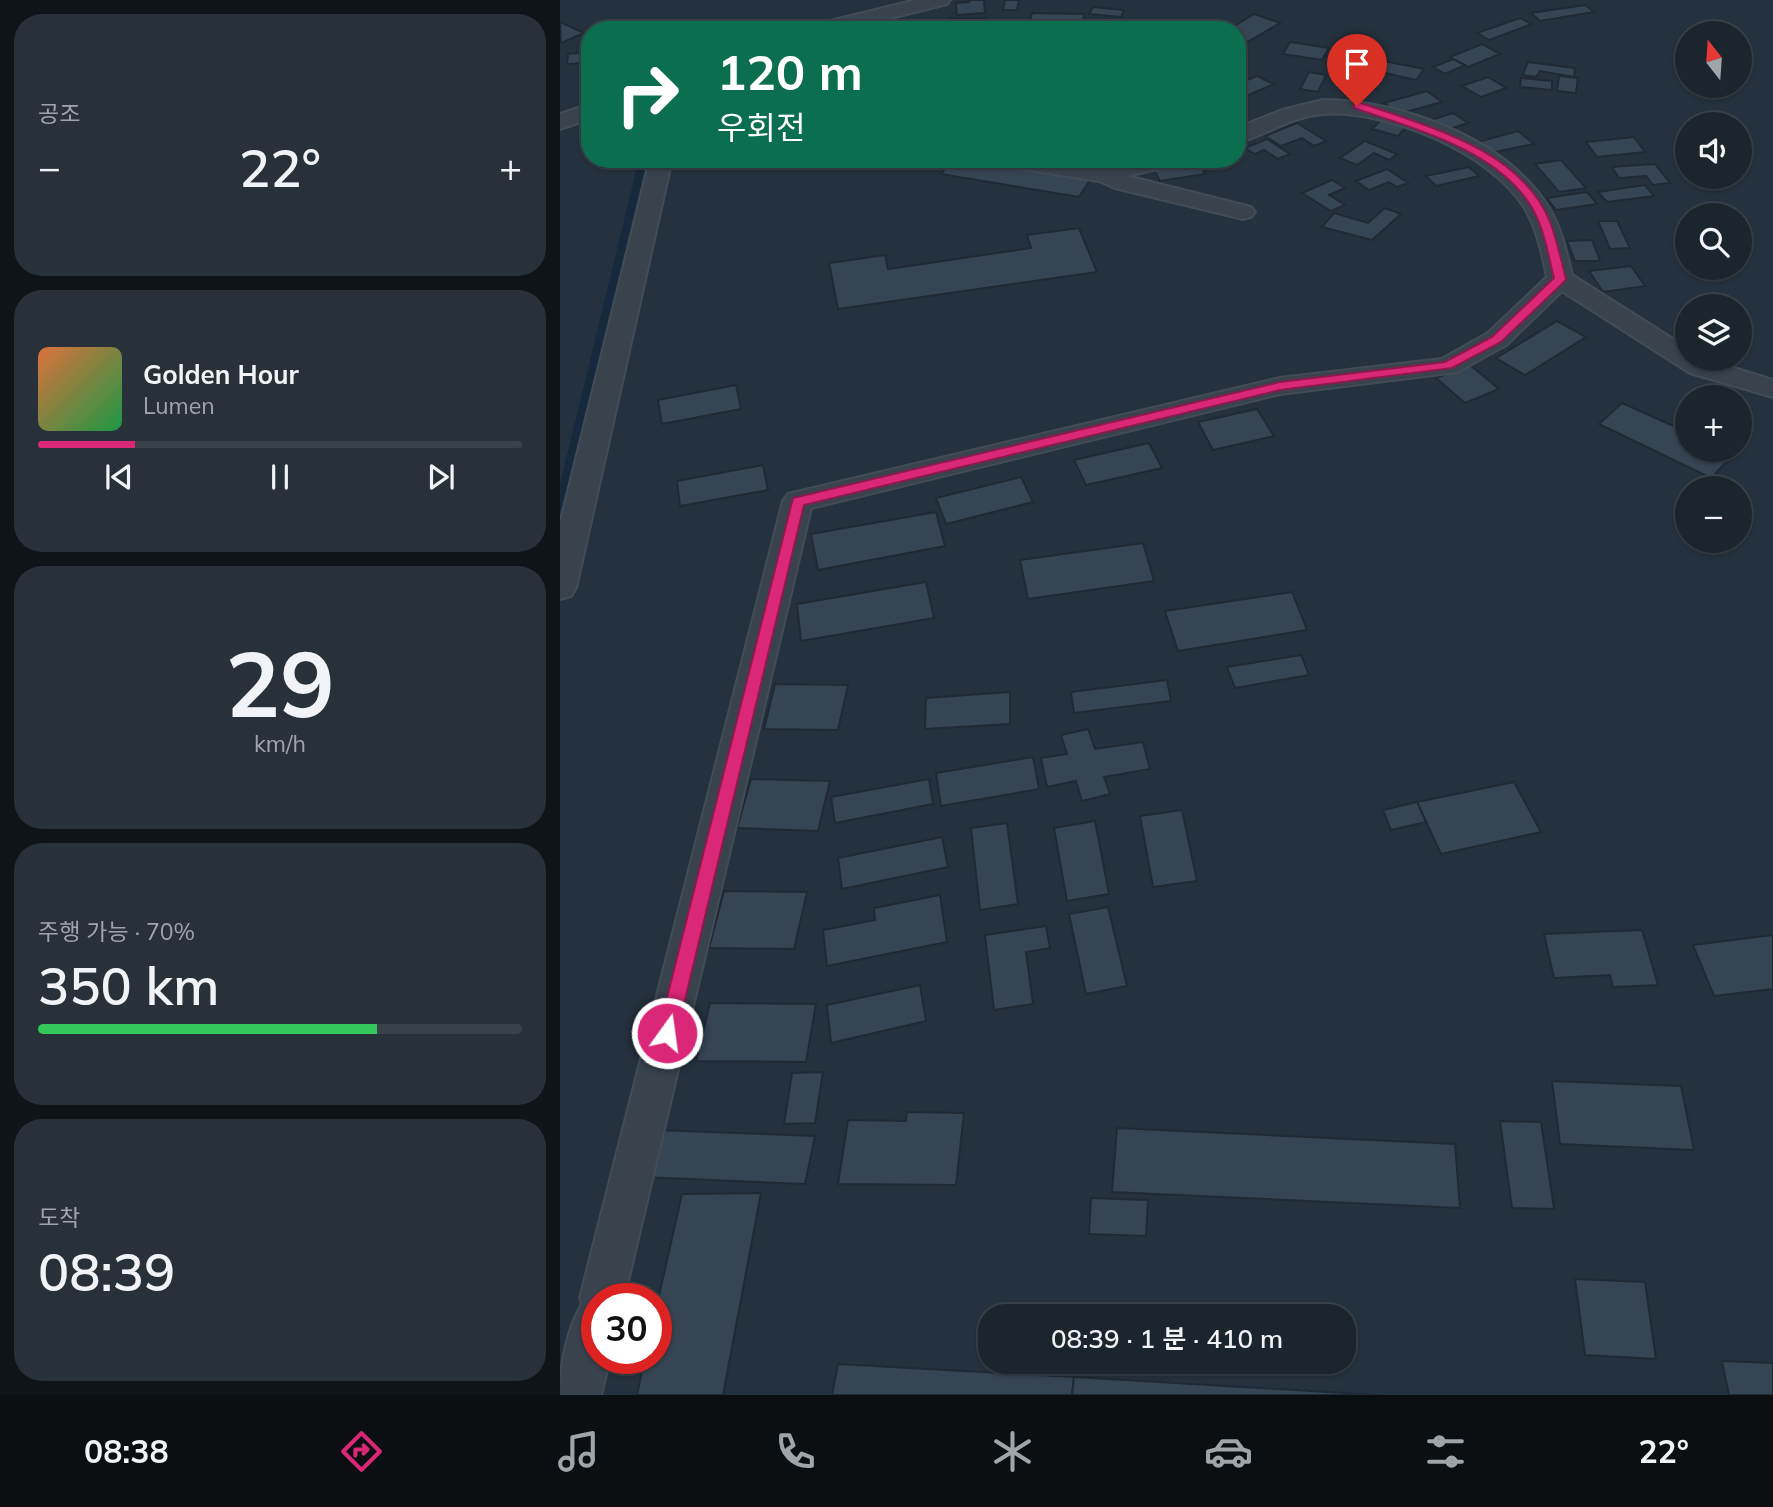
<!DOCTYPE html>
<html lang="ko">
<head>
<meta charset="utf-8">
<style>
	:root { --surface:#1b252e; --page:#28313a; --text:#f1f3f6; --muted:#a0a5aa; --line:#39424a; --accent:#db2777 }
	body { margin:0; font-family:Mulish,"Noto Sans KR",sans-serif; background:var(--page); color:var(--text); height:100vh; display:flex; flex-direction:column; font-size:26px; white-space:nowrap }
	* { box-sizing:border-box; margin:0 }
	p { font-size:23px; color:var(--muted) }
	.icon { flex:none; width:38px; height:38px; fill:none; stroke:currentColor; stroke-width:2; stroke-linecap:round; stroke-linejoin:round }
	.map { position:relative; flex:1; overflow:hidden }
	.details { display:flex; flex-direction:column; gap:14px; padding:14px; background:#0f1419; width:560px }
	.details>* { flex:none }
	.guide { position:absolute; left:21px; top:21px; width:665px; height:147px; border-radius:28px; box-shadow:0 2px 5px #0004,0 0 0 2px var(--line); background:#0b6e4f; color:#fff; overflow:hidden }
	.needle { width:46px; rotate:343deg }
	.tools { position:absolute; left:1115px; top:21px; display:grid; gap:14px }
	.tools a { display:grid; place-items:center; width:77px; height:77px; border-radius:50%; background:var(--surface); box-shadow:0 2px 5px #0004,0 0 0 2px var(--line); font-size:35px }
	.speed { position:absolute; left:21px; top:1283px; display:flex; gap:14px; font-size:35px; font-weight:700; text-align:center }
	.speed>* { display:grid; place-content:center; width:91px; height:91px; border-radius:50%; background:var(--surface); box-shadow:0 2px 5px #0004,0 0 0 2px var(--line); line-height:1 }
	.speed .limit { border:10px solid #d22; background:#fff; color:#111 }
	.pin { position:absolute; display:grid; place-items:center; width:60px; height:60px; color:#fff; margin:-72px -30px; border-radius:50% 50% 50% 0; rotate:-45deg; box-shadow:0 0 7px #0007 }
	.pin .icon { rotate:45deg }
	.me { position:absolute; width:77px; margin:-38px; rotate:14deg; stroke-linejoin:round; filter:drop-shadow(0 0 5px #0008) }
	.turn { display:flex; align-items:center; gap:24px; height:147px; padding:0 21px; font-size:32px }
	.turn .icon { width:91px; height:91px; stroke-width:2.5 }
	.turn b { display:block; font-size:49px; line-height:60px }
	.big { font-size:52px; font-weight:600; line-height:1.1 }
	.details .widget { flex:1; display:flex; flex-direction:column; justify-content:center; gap:10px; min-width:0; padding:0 24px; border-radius:28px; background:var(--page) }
	.details .dial { align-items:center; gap:0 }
	.dial b { font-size:91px; line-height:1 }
	.song { display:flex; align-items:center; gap:21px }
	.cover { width:84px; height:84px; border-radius:10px; background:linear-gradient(135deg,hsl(20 70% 55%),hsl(140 70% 35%)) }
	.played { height:7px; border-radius:4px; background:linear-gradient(90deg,var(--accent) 20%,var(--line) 20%) }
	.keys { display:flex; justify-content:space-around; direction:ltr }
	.heat { display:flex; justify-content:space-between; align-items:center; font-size:38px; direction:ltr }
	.charge { height:10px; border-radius:5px; background:linear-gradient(90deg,#34c759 70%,var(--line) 0) }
	.trip { position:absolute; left:418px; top:1304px; width:378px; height:70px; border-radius:28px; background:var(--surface); box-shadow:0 2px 5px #0004,0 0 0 2px var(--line); font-weight:600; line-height:70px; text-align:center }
	.dock { display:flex; height:112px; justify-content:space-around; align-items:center; background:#0b0f12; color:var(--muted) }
	.dock .icon { width:49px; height:49px }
	.dock .current { color:var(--accent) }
	.dock b { font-size:32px; color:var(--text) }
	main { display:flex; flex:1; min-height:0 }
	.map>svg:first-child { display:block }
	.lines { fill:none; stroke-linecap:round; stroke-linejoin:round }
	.stream { fill:#17293c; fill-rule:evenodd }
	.building { fill:#364554; stroke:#1f2a35; stroke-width:2 }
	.minor-casing { stroke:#414c57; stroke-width:4 }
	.minor { fill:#38434e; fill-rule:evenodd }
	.route { fill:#db2777; stroke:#8e194d; stroke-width:2 }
</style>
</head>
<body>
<main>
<section class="details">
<div class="widget"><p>공조</p>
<div class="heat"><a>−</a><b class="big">22°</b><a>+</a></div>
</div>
<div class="widget">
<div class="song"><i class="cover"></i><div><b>Golden Hour</b><p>Lumen</p></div></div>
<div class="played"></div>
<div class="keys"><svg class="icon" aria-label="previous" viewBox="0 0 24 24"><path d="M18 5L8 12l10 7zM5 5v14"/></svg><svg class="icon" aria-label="pause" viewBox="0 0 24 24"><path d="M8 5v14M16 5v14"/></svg><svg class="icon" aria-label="next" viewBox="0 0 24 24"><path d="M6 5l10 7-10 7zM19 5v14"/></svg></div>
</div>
<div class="widget dial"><b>29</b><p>km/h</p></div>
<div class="widget"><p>주행 가능 · 70%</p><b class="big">350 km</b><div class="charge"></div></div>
<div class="widget"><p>도착</p><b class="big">08:39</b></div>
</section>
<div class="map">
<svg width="1213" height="1395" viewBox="0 0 1213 1395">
	<rect width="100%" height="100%" fill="#24313e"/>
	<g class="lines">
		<polygon class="stream" points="79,159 87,159 5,507 0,511 0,484"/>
	</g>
	<g class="building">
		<polygon points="408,0 424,0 425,13 397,15 396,3 409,2"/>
		<polygon points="445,0 459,0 457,10 443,10"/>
		<polygon points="1025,5 1034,12 980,21 971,13"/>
		<polygon points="533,7 564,10 561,17 529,14"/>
		<polygon points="472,13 524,14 523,21 470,20"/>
		<polygon points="694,14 720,23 677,48 677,30 668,30"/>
		<rect x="389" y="18" width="37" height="8"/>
		<polygon points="960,18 972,24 929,40 917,33"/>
		<polygon points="0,22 24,33 1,43"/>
		<polygon points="333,22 362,24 358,30 328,30"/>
		<polygon points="730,42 769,48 762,60 723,54"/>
		<polygon points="922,44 940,54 908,67 890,57"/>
		<polygon points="30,52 30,84 22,85 24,63 7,64 8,54"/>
		<polygon points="893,59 905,65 885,74 873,67"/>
		<polygon points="824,61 864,69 856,80 816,71"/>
		<polygon points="968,62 1015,68 1014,77 980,71 976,77 963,75"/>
		<polygon points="749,72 766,75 758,92 740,89"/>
		<polygon points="697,76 714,84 677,100 677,84"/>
		<polygon points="999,76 1018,78 1016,93 997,91"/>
		<polygon points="928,77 946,88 921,97 902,86"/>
		<polygon points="961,78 992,81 992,90 960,87"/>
		<polygon points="867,91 882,102 838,114 824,103"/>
		<polygon points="893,113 908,123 883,131 868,121"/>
		<polygon points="825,116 850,123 838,136 812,129"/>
		<polygon points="737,123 766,141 754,146 742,138 721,146 705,136"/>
		<polygon points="958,131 974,144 930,153 918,142"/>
		<polygon points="1074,137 1085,152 1037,157 1026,142"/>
		<polygon points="707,139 730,154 718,159 704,150 695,154 685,148"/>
		<polygon points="805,141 837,154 829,160 814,153 797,165 780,158"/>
		<polygon points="393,159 403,159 530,180 519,197 381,174"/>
		<polygon points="1001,160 1026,188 999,192 975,164"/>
		<polygon points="638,161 645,174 600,181 593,168"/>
		<polygon points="1095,164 1110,183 1093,185 1086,176 1059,178 1052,167"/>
		<polygon points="909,167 919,176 876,186 866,176"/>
		<polygon points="827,169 848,183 837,187 829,182 809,190 796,181"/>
		<polygon points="772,180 785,188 769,195 785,205 771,211 742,193"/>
		<polygon points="1085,185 1094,196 1047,202 1038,192"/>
		<polygon points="1027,192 1037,204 996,210 987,198"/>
		<polygon points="825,208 841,214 812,240 762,227 774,213 808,223"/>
		<polygon points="1038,221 1057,221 1070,248 1050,249"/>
		<polygon points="519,228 537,272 278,309 269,263 325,255 328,269 471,248 467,235"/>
		<polygon points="1032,240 1040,261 1015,261 1007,241"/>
		<polygon points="1071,266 1085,286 1043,292 1029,271"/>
		<polygon points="997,321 1026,337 965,375 936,358"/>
		<polygon points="1180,327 1193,331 1180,351"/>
		<polygon points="910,365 939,389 905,403 876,378"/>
		<polygon points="176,385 181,409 102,424 98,400"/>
		<polygon points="1062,403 1127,432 1127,450 1164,450 1174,454 1151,478 1039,424"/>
		<polygon points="697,409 714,436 653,450 638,422"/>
		<polygon points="589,443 602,468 526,485 514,460"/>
		<polygon points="203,465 208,490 120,506 117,481"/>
		<polygon points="461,477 473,502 386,524 376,498"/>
		<polygon points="376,512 385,546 258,570 251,534"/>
		<polygon points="583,543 594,581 468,599 460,560"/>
		<polygon points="366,582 374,618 241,641 237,604"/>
		<polygon points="732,592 747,630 618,651 605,611"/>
		<polygon points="741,655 749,675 675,688 667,667"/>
		<polygon points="607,680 611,701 514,713 511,692"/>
		<polygon points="215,684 288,685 278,730 204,729"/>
		<polygon points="450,692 450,724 365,729 366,698"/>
		<polygon points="528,729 535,749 583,742 590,769 544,777 550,794 522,801 516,781 487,787 481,758 507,754 501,735"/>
		<polygon points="473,757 479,789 381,806 376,773"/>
		<polygon points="191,779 270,781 258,831 177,828"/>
		<polygon points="369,779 373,804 275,823 271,797"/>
		<polygon points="954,782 981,832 881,854 857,802"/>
		<polygon points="857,802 866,822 831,830 823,810"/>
		<polygon points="622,810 637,881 593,887 580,816"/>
		<polygon points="535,821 549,894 507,901 494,828"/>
		<polygon points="447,823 458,904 420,910 411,828"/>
		<polygon points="382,837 388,867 282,889 278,858"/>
		<polygon points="164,891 247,892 234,949 149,948"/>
		<polygon points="380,895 387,942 267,966 263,930 315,920 314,908"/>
		<polygon points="548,907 567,986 526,994 509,914"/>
		<polygon points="486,926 490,948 466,952 473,1004 434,1010 425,935"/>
		<polygon points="1082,930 1098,985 1053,987 1050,975 994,978 984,934"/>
		<polygon points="1213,935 1213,989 1154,996 1133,945"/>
		<polygon points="360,985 366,1021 271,1043 267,1005"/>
		<polygon points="150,1003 256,1004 246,1062 136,1061"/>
		<polygon points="263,1072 255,1123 224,1124 232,1073"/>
		<polygon points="992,1081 1121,1086 1134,1150 1000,1144"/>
		<polygon points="347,1112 404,1113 396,1185 278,1184 288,1120 346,1121"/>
		<polygon points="940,1121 981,1122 994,1209 952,1208"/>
		<polygon points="557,1128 895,1144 900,1208 552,1192"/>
		<polygon points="97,1130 255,1136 245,1184 83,1177"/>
		<polygon points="201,1193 163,1395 77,1395 85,1358 96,1358 96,1309 122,1194"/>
		<polygon points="531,1198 588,1200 586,1236 529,1234"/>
		<polygon points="1015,1279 1085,1282 1096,1359 1025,1355"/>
		<polygon points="1162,1361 1213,1363 1213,1395 1169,1395"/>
		<polygon points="278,1364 514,1377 512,1395 272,1395"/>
		<polygon points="514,1377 818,1395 512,1395"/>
	</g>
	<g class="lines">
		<g class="minor-casing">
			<g id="minor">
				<polygon points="356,0 390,0 387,4 283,30 247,30 250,26"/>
				<path d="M763,100C840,100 944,138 987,205C1001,226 1006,251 1012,275L1127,348V359H1145L1213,380V397L1130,373L1002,291L946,345L897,372L720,394L251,508L64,1298H37V1358H50L41,1395H0C0,1366 7,1329 22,1304L20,1298L223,501L228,494L720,378L882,359L928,333L987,277C982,253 977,228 964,207C930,152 825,109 763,114C732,116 707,135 677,143V128L722,110Z"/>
				<polygon points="30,104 30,119 0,129 0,114"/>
				<polygon points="90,159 112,159 16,588 11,596 0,599 0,524"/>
				<polygon points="433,159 477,159 544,168 581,159 622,159 619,164 567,176 691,207 695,212 691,217 683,219 555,188 539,181 444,166 436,164"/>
			</g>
		</g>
		<use href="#minor" class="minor"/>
	</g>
	<path class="route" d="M794,103H801C867,126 962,150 990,222C997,240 1001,260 1006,279L1005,281L941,342L892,368L720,390L244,505L117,1033L114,1039L107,1041L101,1039L98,1033L233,498L720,382L885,362L932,337L994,278C989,259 986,238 978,220C949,152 857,130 794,108Z"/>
</svg>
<div class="tools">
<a><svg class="needle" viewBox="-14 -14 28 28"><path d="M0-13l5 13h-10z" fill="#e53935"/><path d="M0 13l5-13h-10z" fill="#a0a5aa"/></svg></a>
<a><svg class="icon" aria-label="sound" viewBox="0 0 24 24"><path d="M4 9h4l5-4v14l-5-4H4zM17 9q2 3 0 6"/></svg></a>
<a><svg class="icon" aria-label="search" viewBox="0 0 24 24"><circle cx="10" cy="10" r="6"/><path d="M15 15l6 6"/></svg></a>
<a><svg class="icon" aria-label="layers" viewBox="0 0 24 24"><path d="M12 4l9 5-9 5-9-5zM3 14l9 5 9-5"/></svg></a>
<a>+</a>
<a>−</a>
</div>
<div class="speed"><div class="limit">30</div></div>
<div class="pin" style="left:797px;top:106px;background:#d93025"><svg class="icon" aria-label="arrive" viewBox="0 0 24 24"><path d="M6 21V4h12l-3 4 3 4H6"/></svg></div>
<svg class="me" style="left:107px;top:1033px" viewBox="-20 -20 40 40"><circle r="17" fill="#db2777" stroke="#fff" stroke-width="3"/><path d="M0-11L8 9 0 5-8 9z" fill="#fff"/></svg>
<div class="trip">08:39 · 1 분 · 410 m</div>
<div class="guide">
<div class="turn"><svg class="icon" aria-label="right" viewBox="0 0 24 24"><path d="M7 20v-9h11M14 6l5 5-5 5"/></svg><div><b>120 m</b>우회전</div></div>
</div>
</div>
</main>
<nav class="dock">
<b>08:38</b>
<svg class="icon current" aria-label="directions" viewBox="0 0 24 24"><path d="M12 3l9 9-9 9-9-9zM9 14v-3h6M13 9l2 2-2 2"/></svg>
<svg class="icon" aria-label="music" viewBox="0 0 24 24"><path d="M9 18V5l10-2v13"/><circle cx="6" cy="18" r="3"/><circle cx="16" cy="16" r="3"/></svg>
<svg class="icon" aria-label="phone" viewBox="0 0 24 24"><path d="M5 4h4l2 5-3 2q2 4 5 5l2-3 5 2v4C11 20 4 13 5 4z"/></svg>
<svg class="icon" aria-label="climate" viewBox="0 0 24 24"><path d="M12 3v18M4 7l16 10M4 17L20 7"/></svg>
<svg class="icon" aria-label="car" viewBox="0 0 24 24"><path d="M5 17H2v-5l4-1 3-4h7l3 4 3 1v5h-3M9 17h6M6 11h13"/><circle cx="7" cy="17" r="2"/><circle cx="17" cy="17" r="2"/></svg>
<svg class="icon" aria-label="filters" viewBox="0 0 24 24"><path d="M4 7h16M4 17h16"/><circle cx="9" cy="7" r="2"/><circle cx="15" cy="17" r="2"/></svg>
<b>22°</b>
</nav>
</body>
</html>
